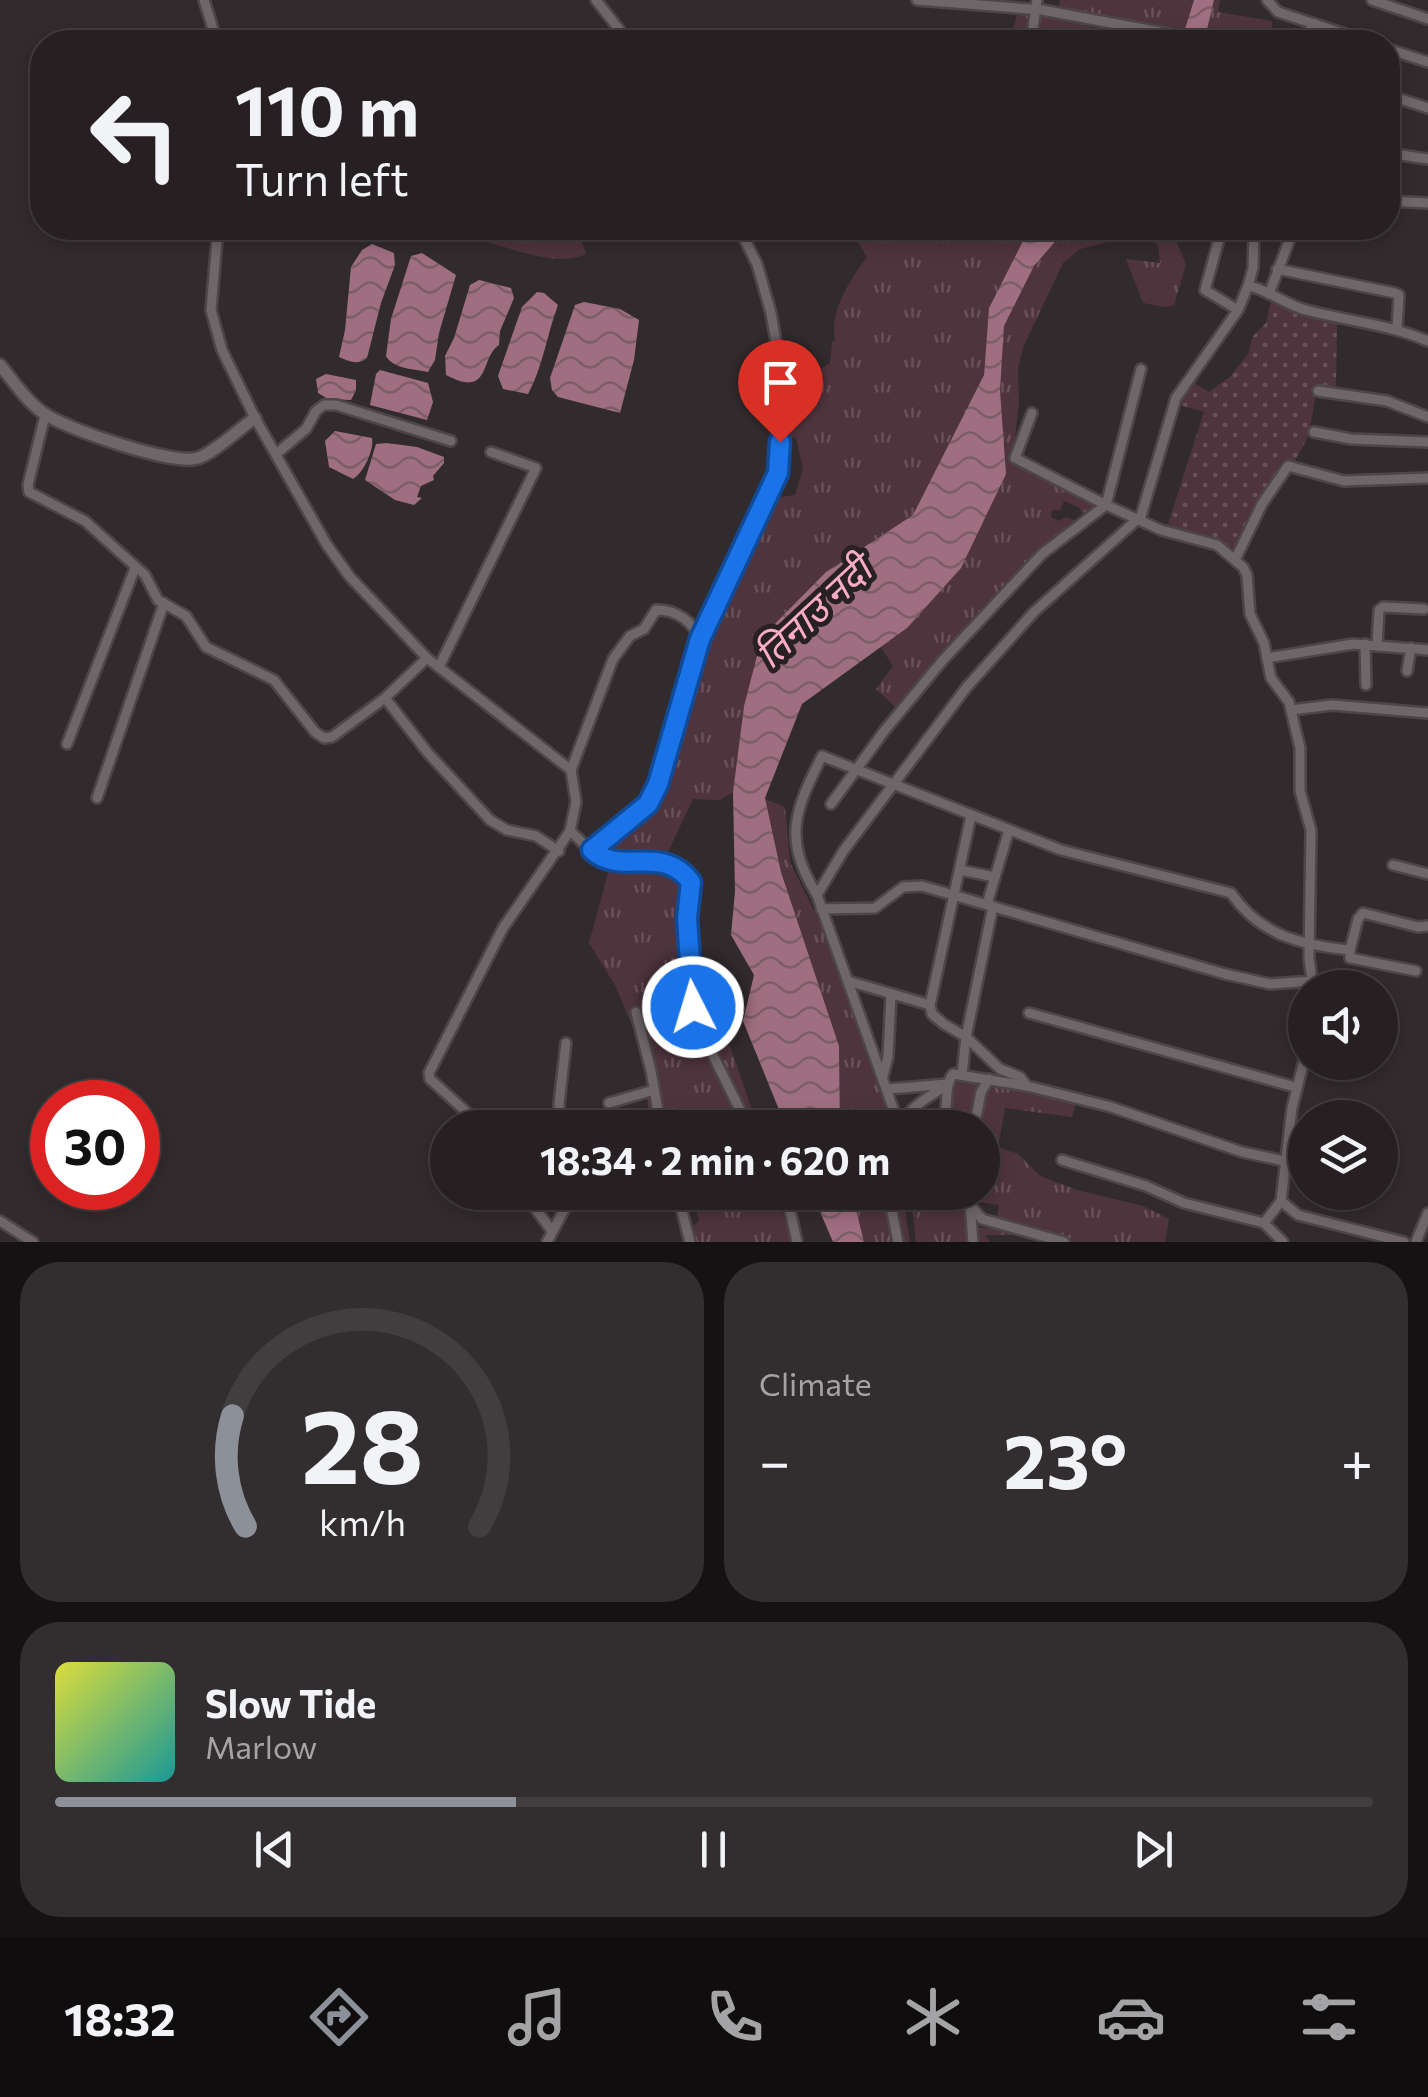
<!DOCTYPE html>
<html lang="en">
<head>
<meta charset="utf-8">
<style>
	:root { --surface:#262022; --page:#322d2f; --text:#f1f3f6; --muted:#a4a3a5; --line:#423e40; --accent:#8c9099 }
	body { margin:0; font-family:Commissioner,"Noto Sans Devanagari",sans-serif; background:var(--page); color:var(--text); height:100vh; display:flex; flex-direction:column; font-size:38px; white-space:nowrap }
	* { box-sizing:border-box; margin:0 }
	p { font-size:32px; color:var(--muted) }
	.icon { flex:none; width:55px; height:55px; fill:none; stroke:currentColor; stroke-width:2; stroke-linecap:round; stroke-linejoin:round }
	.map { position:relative; height:1242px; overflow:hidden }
	.details { display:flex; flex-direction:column; gap:20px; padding:20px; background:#151213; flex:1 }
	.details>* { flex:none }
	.banner { position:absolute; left:30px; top:30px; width:1370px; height:210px; border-radius:40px; box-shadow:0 5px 15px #0003,0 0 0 2px var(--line); background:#262022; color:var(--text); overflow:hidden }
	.controls { position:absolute; left:1288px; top:970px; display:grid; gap:20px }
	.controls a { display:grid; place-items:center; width:110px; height:110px; border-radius:50%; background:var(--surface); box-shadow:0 5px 15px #0003,0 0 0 2px var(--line); font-size:50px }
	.speed { position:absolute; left:30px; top:1080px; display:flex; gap:20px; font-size:50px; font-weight:700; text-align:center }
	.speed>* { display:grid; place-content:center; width:130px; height:130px; border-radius:50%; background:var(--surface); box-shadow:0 5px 15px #0003,0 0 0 2px var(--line); line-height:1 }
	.speed .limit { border:15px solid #d22; background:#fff; color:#111 }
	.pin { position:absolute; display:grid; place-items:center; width:85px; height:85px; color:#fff; margin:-102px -42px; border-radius:50% 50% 50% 0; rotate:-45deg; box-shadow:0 0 10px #0007 }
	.pin .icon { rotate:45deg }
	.me { position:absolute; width:110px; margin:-55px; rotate:355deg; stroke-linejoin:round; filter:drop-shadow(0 0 8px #0008) }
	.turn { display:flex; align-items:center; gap:35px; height:210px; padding:0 40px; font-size:45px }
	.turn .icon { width:130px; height:130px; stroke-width:2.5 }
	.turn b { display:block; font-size:70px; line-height:85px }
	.big { font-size:75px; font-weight:700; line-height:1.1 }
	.details .widget { flex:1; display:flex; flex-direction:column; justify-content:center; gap:15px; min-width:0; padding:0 35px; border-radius:40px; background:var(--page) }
	.details .dial { align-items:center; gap:0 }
	.dial svg { height:260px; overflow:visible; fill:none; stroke:var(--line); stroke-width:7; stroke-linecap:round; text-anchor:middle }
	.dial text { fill:var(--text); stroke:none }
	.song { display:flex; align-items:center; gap:30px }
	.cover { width:120px; height:120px; border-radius:15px; background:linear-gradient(135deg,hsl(60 70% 55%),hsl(180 70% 35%)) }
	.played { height:10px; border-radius:5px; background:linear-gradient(90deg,var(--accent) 35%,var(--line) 35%) }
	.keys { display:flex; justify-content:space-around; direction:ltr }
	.heat { display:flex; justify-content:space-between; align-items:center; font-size:55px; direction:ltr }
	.details .tiles { flex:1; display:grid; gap:20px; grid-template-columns:1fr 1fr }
	.widget:last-child { grid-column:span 2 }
	.trip { position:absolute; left:430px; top:1110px; width:570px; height:100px; border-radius:50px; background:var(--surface); box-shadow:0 5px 15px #0003,0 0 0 2px var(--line); font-weight:700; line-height:100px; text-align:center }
	.menu { display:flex; height:160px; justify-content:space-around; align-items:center; background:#0f0d0e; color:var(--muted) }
	.menu .icon { width:70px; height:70px }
	.menu .current { color:var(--accent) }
	.menu b { font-size:45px; color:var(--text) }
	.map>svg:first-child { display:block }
	.grass { fill:url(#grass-tufts) }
	.park { fill:url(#park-dots) }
	.water { fill:url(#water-waves) }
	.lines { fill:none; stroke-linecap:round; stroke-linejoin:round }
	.minor-casing { stroke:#4d4648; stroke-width:14 }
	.tertiary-casing { stroke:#4d4648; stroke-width:16 }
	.minor { stroke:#6e6668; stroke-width:9 }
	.tertiary { stroke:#6e6668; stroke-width:11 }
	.route-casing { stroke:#114b97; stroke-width:25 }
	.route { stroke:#1a73e8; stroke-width:18 }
	.labels { text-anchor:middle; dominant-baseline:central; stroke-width:10; stroke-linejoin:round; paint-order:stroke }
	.water-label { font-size:38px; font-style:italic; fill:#f9acc8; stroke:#282123 }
</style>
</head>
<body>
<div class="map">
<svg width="1428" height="1242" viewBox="0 0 1428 1242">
	<defs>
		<pattern id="grass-tufts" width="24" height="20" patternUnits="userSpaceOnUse" patternTransform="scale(2.5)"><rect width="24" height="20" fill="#4f343d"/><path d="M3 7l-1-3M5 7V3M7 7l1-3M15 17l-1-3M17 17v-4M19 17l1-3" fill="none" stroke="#695159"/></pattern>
		<pattern id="park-dots" width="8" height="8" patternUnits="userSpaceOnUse" patternTransform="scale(2.5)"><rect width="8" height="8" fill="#4f343d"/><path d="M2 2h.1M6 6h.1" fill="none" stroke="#695159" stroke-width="1.8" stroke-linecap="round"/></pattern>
		<pattern id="water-waves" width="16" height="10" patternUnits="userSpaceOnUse" patternTransform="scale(2.5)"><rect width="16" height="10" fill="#9f6e80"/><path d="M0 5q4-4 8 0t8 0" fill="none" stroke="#7c5e69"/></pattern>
	</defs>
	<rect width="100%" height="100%" fill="#322b2d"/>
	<g class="grass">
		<polygon points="1060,0 1194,0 1185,29 1069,10 1059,5"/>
		<polygon points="1214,0 1220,0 1218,12 1272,21 1273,41 1229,38 1206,32"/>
		<polygon points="1017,15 1052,16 1115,34 1183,38 1181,42 1009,42"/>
		<path d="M412,228H500L503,231L511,228H591L579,234L586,254C557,270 499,243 468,237C450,234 429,236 412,228Z"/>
		<path d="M871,228H1035L1024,239L989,308L984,375L913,515L826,572L744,706L733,792L720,800L693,799L667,854L613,857L604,850L653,803L709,635L761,534L775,498L795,495L803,468L796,438L785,437L789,400L784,356L821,369L830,363L832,343L835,339C829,312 851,278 867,257L858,242Z"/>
		<polygon points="1067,228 1153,228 1165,237 1175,239 1186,264 1174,305 1165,307 1143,303 1126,259 1160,263 1158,245 1140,234 1080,249 1063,263 1024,345 1018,368 1019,403 1012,463 1097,504 1082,514 1080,508 1064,501 1060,510 1052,510 1051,517 1059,521 1066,517 1074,520 896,708 876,689 893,666 881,647 907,628 1000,391 1004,326 1034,266"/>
		<polygon points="765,799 785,807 790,862 823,929 882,1091 891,1127 840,1127 839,1046 781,872"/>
		<polygon points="645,863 678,871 703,965 717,995 723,1026 758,1127 655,1127 648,1108 645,1056 615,985 589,943 610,866"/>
		<polygon points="951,1077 981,1082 972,1127 940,1128"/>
		<polygon points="989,1082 1076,1102 1072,1117 1005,1108 998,1147 1018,1154 1040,1176 1077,1190 1143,1206 1169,1219 1165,1242 1050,1242 1022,1235 985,1235 990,1242 976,1242 974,1227 995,1229 999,1205 972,1201 971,1193 982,1192 982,1128 977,1127 984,1091"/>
		<polygon points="673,1193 777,1193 791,1242 695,1242 690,1228 699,1221 696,1208 678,1211"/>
		<polygon points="852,1193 902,1193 910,1242 864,1242"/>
		<polygon points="911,1193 966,1193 969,1242 916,1242"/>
	</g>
	<polygon class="park" points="1271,300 1337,323 1336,389 1317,386 1309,435 1295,461 1283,460 1243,528 1235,549 1168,524 1204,412 1176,404 1192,382 1209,392 1230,377 1248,354 1253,336 1266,323"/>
	<g class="water">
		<polygon points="1194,0 1214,0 1204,42 1181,42"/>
		<polygon points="1035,228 1067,228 1034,266 1004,326 1000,391 1006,474 961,568 907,628 802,704 765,798 781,872 839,1046 840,1127 786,1127 743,1021 754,975 731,935 735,891 733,792 744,706 762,637 826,572 913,515 984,375 989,308 1024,239"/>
		<path d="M372,244L394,253L395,265L381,303L367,358C358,366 348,361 339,357L345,330L351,267L362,250Z"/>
		<path d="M422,253L456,275L439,333L435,360L428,372C414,369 393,369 386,356L391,319L411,256Z"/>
		<path d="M479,280L511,288L514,298L500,331L499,345C479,358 492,399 446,375L445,356L454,338L470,285Z"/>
		<path d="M537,292L544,293L558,305C547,334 543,367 528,394L503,389L498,376L522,307Z"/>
		<polygon points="584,302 620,309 639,320 634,360 620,413 558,397 552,390 550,378 575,305"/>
		<polygon points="380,370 428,383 433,402 427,420 370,405 376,374"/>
		<polygon points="326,374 356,380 356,390 351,400 328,399 318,393 316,379"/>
		<path d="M335,431L372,438C374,449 365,471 353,479L329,467L325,441Z"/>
		<polygon points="387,443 417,447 444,457 444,463 433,476 434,480 421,486 417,497 422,498 414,505 395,500 365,480 376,444"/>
		<polygon points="812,1193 852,1193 864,1242 833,1242"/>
	</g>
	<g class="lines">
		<g class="minor-casing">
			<g id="minor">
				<polyline points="204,0 217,42"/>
				<polyline points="596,0 629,42"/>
				<polyline points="917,0 1042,10 1213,42"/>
				<polyline points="1267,0 1278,12 1369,42"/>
				<polyline points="1372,0 1428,19"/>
				<polyline points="1031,42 1037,0"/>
				<polyline points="1300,42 1315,24"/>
				<polyline points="1388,49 1428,62"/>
				<polyline points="1388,95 1428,108"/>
				<polyline points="1388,153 1428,159"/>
				<polyline points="1388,201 1428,203"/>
				<polyline points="218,228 211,310 222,350 255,418 327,545 350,577 427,658 571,770 576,802 570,831"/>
				<polyline points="1222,228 1205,290 1238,310"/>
				<polyline points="1277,269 1395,293 1399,295 1397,328"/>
				<path d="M1248,286C1268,289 1285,305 1306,310C1347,321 1388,324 1428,341"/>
				<polyline points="1269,294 1294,228"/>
				<polyline points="1141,369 1106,505 1161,530 1217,545 1243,567 1247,575 1250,614 1264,643 1271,678 1289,702 1300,748 1300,791 1311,830 1309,958 1313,988"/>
				<polyline points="1318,391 1387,401 1428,417"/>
				<polyline points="45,415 28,485 29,492 85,521 145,575 158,600 186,616 206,647 274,680 315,732 324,738 332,737 385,698 427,658"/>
				<polyline points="1314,432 1351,439 1428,442"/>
				<polyline points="276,454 306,429 316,411 324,405 336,405 451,441"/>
				<polyline points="1235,560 1262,504 1288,466 1344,481 1428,478"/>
				<polyline points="1365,644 1366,685"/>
				<polyline points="1377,646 1379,610 1383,607 1424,609"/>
				<polyline points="1267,658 1353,644 1428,650"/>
				<polyline points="439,667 536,468 491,452"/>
				<polyline points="1407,671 1411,648"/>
				<polyline points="385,698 428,753 490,820 507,830 536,836 559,851"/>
				<polyline points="1291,710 1332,705 1428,713"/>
				<polyline points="67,744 135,568"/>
				<path d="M571,770L613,659L630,636L644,629L656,610C676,609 693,622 700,639"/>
				<polyline points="97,798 164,603"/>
				<polyline points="831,804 885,730 943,660 1042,554 1106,505 1015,458 1032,413"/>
				<polyline points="592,850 652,797 684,700 700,639 778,473 783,382 771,313 757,264 739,228"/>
				<polyline points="1393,865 1428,874"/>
				<polyline points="960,870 995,877"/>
				<polyline points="817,895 844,850 966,688 1034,612 1141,516 1176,398 1238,310 1248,286 1253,268 1254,228"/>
				<polyline points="987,904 1009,830"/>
				<polyline points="821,909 875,908 903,887 922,886 1225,974 1270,984 1312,981"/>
				<polyline points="1350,950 1350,958 1416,971"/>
				<polyline points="848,981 930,1005 932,1014 944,1024 966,1037 1000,1069 1020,1077 1027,1086 1111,1107 1242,1152 1284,1161"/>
				<polyline points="930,1005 971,816"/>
				<polyline points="636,1012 651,1071 661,1128"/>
				<polyline points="1029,1013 1295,1087"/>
				<polyline points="1305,1057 1292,1108 1281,1201 1298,1215 1404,1242"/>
				<polyline points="962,1075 966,1037 993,906"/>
				<polyline points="883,1076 888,1057 891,995"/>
				<path d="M889,1089L947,1084C930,1098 908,1105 901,1128"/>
				<polyline points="609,1103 654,1090"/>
				<path d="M484,1128L430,1079L429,1073L503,928L570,831C580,839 591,853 601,858C634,873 664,845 691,882L687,918L693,1007L702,1033L749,1128"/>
				<polyline points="560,1128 559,1104 566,1043"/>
				<path d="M900,1128L817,895C783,839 794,812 822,756L1061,850L1231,893C1260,935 1300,945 1350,950L1358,919L1363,913L1418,927L1428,926"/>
				<path d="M919,1128L938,1126C953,1110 941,1090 953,1074L1027,1086"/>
				<polyline points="974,1128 981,1092 989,1079"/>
				<polyline points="1062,1160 1146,1186 1184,1203 1264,1223"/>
				<polyline points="523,1192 552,1231"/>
				<polyline points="677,1192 690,1242"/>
				<polyline points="786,1192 797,1242"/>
				<polyline points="888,1192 898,1242"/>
				<polyline points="969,1192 973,1242"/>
				<polyline points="1281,1201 1264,1223 1283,1242"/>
				<polyline points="971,1206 982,1219 1064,1242"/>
				<polyline points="0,1221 33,1242"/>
				<polyline points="547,1242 564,1210 566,1192"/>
				<polyline points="1416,1242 1428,1213"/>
			</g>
		</g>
		<g class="tertiary-casing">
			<path id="tertiary" d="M0,365C14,382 29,405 48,416C71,430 174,466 198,458C214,453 240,428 255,418"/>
		</g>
		<use href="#minor" class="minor"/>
		<use href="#tertiary" class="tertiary"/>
	</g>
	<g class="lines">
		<g class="route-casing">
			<path id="route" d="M693,1007L687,918L691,882C662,843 621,877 592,850L648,804L658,784L700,639L778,473L780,442"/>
		</g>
		<use href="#route" class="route"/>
	</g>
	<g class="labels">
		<g class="water-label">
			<text transform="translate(812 611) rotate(-43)">तिनाउ नदी</text>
		</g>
	</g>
</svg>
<div class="controls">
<a><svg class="icon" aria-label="sound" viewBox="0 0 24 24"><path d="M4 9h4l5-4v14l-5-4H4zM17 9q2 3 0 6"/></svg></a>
<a><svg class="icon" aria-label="layers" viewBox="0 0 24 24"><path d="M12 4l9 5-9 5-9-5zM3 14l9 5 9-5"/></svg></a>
</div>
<div class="speed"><div class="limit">30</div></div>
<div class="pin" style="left:780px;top:442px;background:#d93025"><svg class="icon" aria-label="arrive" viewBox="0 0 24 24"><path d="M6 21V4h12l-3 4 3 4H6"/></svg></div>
<svg class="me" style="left:693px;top:1007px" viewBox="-20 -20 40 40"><circle r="17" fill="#1a73e8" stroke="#fff" stroke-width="3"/><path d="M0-11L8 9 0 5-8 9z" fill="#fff"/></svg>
<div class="trip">18:34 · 2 min · 620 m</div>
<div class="banner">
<div class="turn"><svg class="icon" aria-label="left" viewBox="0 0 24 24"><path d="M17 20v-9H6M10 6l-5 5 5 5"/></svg><div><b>110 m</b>Turn left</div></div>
</div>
</div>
<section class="details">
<div class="tiles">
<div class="widget dial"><svg viewBox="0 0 100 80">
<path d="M14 69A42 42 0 1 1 86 69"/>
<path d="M14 69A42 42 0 0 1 10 35" stroke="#8c9099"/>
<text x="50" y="56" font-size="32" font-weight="700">28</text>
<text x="50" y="72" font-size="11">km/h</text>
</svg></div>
<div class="widget"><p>Climate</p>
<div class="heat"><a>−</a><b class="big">23°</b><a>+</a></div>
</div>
<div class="widget">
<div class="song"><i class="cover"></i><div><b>Slow Tide</b><p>Marlow</p></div></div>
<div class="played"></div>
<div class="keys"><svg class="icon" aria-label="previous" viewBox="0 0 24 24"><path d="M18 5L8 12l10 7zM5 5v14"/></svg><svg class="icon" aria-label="pause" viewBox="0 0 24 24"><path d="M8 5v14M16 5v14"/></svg><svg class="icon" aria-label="next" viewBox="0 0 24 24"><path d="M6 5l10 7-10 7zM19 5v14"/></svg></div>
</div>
</div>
</section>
<nav class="menu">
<b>18:32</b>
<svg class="icon current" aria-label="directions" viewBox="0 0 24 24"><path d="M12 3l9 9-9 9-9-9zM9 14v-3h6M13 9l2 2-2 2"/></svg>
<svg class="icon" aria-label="music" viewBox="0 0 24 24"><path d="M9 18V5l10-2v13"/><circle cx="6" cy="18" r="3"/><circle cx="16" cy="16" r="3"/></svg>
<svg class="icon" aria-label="phone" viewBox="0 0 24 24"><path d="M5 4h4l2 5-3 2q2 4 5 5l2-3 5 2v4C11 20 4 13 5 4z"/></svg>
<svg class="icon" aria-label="climate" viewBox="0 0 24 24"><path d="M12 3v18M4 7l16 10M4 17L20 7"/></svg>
<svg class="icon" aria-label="car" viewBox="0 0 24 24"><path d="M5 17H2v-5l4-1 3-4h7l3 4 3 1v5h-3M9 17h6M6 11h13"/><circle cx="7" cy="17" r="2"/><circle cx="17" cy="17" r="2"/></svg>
<svg class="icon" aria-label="filters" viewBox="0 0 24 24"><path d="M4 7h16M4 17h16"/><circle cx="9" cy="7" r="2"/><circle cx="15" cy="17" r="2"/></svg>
</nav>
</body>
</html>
